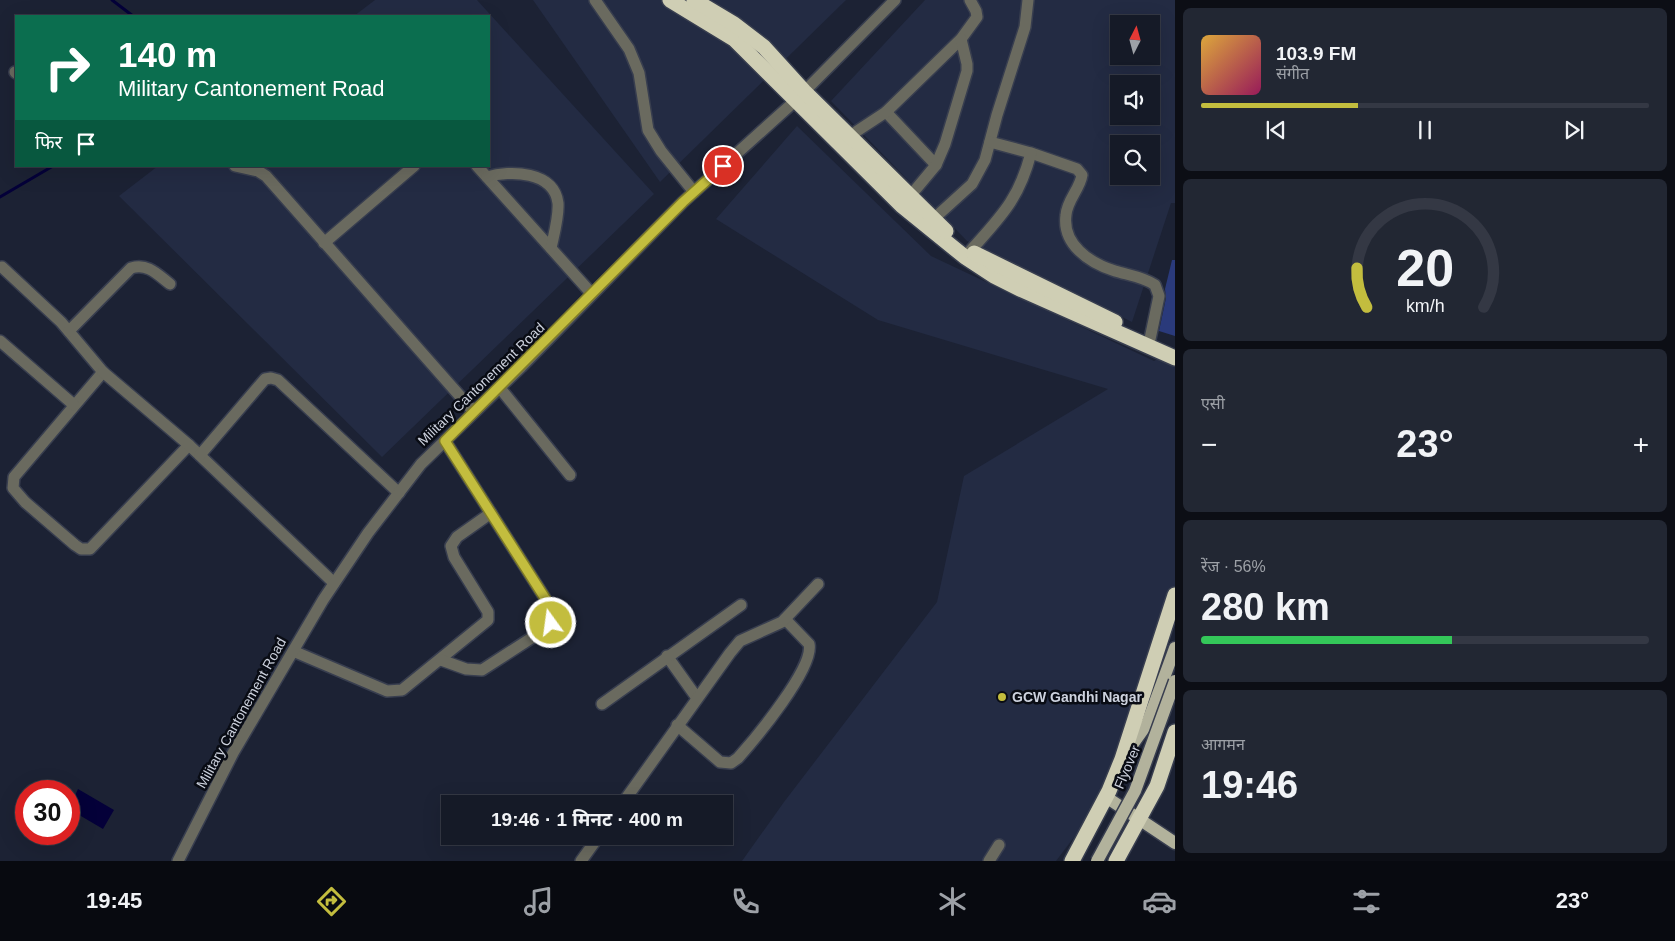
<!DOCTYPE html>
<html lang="hi">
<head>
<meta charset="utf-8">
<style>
	:root { --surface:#151a27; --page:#222733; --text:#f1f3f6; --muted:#9da1a7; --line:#343844; --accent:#c3bd3e }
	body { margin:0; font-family:Arial,"Noto Sans Devanagari",sans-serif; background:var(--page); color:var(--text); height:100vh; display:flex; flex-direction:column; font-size:19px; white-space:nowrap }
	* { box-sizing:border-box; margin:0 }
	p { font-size:16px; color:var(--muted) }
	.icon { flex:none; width:28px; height:28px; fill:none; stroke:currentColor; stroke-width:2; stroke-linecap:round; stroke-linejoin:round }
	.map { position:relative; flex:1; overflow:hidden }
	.details { display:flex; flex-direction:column; gap:8px; padding:8px; background:#0c0e15; width:500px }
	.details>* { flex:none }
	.banner { position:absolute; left:15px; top:15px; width:475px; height:152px; border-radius:0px; box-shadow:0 5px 20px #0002,0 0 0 1px var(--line); background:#0b6e4f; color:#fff; overflow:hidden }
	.needle { width:32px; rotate:6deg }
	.tools { position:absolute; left:1110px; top:15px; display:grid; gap:10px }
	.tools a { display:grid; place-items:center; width:50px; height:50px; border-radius:0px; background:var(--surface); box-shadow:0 5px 20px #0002,0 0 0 1px var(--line); font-size:25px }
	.speed { position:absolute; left:15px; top:780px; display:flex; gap:10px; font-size:25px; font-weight:700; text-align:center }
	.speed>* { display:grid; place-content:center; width:65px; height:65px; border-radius:50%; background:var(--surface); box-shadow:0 5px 20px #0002,0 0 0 1px var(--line); line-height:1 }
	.speed .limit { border:8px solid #d22; background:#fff; color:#111 }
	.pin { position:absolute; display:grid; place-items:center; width:42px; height:42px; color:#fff; margin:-21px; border:2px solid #fff; border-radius:50%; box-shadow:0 1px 5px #0007 }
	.me { position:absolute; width:55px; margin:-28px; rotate:346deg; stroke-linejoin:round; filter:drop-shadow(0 0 4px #0008) }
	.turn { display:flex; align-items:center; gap:18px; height:105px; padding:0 20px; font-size:22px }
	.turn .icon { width:65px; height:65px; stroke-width:2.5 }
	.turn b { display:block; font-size:35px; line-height:42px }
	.then { display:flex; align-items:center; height:48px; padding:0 20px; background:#0003; gap:10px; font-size:19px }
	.big { font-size:38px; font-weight:700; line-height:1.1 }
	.details .tile { flex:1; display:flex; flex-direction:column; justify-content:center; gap:8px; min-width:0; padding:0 18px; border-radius:8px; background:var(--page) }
	.details .dial { align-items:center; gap:0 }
	.dial svg { height:130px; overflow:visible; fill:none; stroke:var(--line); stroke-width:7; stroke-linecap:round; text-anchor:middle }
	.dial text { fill:var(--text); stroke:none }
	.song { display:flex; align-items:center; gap:15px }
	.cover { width:60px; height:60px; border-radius:8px; background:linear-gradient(135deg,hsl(40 70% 55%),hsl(330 70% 35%)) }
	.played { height:5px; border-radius:2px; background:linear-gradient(90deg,var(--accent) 35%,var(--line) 35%) }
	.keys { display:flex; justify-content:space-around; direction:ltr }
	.heat { display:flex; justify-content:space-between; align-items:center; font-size:28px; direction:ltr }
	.charge { height:8px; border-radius:4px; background:linear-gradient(90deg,#34c759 56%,var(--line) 0) }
	.trip { position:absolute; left:441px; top:795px; width:292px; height:50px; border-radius:0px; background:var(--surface); box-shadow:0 5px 20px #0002,0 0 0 1px var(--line); font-weight:700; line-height:50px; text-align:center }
	.tabs { display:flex; height:80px; justify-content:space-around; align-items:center; background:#080a10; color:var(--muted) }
	.tabs .icon { width:35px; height:35px }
	.tabs .current { color:var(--accent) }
	.tabs b { font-size:22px; color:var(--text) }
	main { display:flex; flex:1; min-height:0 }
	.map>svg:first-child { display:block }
	.built { fill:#232b43; fill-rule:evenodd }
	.water { fill:#040039 }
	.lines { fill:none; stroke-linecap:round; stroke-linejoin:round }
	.stream { stroke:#040039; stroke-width:3 }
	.building { fill:#2a3a7b }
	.minor-casing { stroke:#383e4f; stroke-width:14 }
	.major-casing { stroke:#383e4f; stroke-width:15 }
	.highway-casing { stroke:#383e4f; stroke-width:18 }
	.minor { stroke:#6a6a5f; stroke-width:11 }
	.major { stroke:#b2b29c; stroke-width:12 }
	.highway { stroke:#cfceb4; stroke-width:15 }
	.major-bridge-casing { stroke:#383e4f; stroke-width:15; stroke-linecap:butt }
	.major-bridge { stroke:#b2b29c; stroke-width:12 }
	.route-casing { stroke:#7f7b28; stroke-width:12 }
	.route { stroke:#c3bd3e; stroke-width:9 }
	.poi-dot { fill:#c3bd3e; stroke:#090c14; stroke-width:2 }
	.labels { text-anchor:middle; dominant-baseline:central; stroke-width:5; stroke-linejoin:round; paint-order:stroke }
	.street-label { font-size:14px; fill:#cdd2de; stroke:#090c14 }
	.poi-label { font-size:14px; font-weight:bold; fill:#cdd2de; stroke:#090c14; text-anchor:start }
</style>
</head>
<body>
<main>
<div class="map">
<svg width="1175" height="861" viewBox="0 0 1175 861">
	<rect width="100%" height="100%" fill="#1c2234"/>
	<g class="built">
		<polygon points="375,0 477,0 654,194 382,457 119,196 158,166 489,166 489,16 354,16"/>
		<polygon points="533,0 846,0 660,182"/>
		<path d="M925,0H1175V203H1171L1132,322L967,241L831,101ZM1119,24H1151V56H1119ZM1119,84H1151V116H1119ZM1119,144H1151V176H1119Z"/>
		<polygon points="797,126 931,256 1154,361 1172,351 1175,352 1175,589 1109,791 1056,861 742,861 784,802 937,602 964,476 1108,389 878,320 716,219"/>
	</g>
	<polygon class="water" points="78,789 114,810 103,829 69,809"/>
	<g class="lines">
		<g class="stream">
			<polyline points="112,0 133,16"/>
			<polyline points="0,197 53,166"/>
		</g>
	</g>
	<polygon class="building" points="1172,260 1175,260 1175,336 1159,331 1166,298 1165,289"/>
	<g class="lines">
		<g class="minor-casing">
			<g id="minor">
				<polyline points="595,0 629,49 639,73 648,130 661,151 694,192"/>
				<polyline points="15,72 16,73"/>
				<polyline points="886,112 936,165"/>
				<polyline points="845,139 886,112 961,39 977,17 976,11 970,0"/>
				<path d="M1031,153L1077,169L1082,175C1080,189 1067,200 1066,215C1062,244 1089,263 1115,271C1128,275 1144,277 1155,285L1159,296L1150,339"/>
				<polyline points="235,166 258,171 266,176 474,412"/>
				<polyline points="477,166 592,294"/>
				<path d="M487,177C510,170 554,171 558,203C559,217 554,234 551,248"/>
				<polyline points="906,201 936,165 945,144 967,71 967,64 961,39"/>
				<polyline points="928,224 972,184 985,160 997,115 1025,27 1028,0"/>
				<polyline points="324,243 414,166"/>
				<path d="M965,257C998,219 1018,203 1031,153L990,142"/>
				<polyline points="2,267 61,322 103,372 14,477 13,488 25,502 75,545 81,549 90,549 189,445"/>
				<path d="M69,331L131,268C148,263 157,274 170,284"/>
				<polyline points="0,341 74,405"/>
				<polyline points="103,372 189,445 334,583"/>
				<polyline points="500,388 570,475"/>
				<polyline points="200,455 265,379 271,378 278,380 399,493"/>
				<polyline points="293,651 387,691 402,690 488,620 488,612 454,557 451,546 457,537 491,513"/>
				<polyline points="667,656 697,698"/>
				<polyline points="441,660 466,669 482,670 550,626 553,615 550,606 445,441"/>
				<polyline points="602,704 741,605"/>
				<path d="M677,725L720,762L731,763L738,758C755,739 815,667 809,644L785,619"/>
				<polyline points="622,804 730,653 740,641 782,622 818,584"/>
				<polyline points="178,861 233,753 323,600 368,533 421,464 521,367 683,202 795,101 895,0"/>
				<polyline points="581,861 599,836"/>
				<polyline points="989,861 999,845"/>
			</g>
		</g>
		<g class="major-casing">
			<g id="major">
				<polyline points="1127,752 1147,724 1175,648"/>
				<polyline points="1106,797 1175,843"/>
			</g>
		</g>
		<g class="highway-casing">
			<g id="highway">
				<polyline points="670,0 734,39 902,206 965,257 994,276 1022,290 1175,358"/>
				<polyline points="694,0 734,24 764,47 804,91 946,231"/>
				<polyline points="974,253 1115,322"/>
				<polyline points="1072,861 1109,791 1122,759 1175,595"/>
				<polyline points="1116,861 1157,786 1175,732"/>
			</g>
		</g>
		<use href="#minor" class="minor"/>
		<use href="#major" class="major"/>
		<use href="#highway" class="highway"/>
		<g class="major-bridge-casing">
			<polyline id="major-bridge" points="1097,861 1135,791 1175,681"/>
		</g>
		<use href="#major-bridge" class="major-bridge"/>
	</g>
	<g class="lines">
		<g class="route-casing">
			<polyline id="route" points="551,623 553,615 550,606 445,441 683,202 723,166"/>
		</g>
		<use href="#route" class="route"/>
	</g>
	<circle class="poi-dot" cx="1002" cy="697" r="5"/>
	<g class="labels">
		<g class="street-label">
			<text transform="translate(481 384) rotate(-44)">Military Cantonement Road</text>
			<text transform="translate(241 713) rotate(-61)">Military Cantonement Road</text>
			<text transform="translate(1127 767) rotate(-67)">Flyover</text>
		</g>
		<g class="poi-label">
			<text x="1012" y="697">GCW Gandhi Nagar</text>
		</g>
	</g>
</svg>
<div class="tools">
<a><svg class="needle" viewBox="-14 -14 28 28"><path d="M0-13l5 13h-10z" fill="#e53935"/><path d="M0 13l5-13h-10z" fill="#9da1a7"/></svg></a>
<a><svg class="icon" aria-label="sound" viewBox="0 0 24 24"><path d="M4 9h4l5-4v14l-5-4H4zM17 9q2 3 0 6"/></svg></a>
<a><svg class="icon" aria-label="search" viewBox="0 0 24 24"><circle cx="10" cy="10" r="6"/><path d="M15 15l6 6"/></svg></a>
</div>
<div class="speed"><div class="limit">30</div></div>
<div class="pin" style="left:723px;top:166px;background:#d93025"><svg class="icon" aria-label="arrive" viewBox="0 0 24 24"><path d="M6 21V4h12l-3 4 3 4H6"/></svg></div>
<svg class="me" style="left:551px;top:623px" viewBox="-20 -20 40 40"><circle r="17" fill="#c3bd3e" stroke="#fff" stroke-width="3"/><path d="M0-11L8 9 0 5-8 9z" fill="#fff"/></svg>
<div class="trip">19:46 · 1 मिनट · 400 m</div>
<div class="banner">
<div class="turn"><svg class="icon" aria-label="right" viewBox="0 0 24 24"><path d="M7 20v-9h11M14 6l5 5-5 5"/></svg><div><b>140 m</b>Military Cantonement Road</div></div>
<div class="then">फिर<svg class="icon" aria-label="arrive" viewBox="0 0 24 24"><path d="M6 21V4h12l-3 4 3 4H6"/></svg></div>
</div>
</div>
<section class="details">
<div class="tile">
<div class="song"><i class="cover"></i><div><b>103.9 FM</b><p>संगीत</p></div></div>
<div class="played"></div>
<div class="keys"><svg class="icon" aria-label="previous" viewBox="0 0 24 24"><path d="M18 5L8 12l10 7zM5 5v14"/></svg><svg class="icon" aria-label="pause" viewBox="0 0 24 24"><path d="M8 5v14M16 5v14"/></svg><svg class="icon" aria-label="next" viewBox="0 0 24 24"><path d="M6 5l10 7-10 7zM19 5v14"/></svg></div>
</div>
<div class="tile dial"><svg viewBox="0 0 100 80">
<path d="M14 69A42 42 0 1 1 86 69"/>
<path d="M14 69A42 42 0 0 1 8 45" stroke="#c3bd3e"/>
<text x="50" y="56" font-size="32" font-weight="700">20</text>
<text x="50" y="72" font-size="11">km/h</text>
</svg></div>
<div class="tile"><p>एसी</p>
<div class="heat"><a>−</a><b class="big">23°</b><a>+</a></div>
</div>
<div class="tile"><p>रेंज · 56%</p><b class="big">280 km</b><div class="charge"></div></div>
<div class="tile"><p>आगमन</p><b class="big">19:46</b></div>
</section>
</main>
<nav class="tabs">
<b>19:45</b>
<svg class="icon current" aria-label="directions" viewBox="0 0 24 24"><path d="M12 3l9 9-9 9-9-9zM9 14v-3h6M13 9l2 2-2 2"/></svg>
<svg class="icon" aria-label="music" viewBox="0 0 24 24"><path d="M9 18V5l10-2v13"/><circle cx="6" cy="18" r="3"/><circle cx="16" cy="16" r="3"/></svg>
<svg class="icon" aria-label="phone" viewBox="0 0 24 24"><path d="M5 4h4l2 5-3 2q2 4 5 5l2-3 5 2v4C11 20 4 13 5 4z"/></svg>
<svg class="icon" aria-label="climate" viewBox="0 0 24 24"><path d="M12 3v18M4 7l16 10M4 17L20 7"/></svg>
<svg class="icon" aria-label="car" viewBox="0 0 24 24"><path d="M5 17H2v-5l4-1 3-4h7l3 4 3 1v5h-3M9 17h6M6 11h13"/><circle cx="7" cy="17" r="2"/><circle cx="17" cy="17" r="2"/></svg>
<svg class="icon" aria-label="filters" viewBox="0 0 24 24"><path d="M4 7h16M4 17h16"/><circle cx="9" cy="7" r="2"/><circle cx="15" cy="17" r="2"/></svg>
<b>23°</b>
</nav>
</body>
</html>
